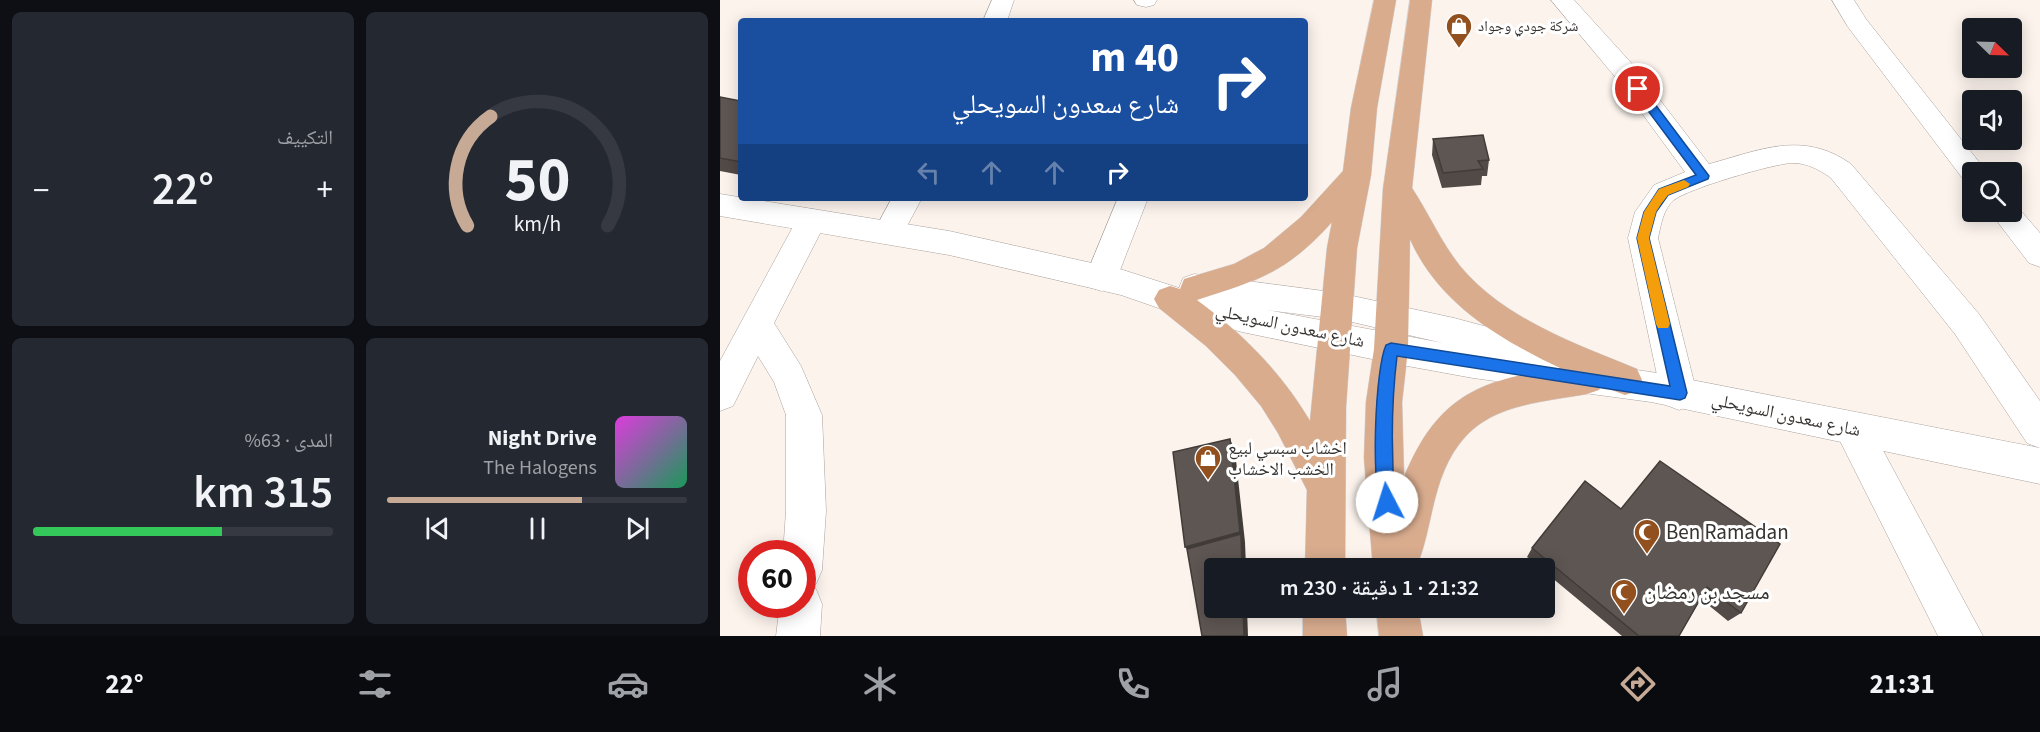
<!DOCTYPE html>
<html lang="ar">
<head>
<meta charset="utf-8">
<style>
	:root { --surface:#171b24; --page:#242831; --text:#f1f3f6; --muted:#9ea1a6; --line:#363941; --accent:#c6aa95 }
	body { margin:0; font-family:"Source Sans 3","Noto Naskh Arabic",sans-serif; background:var(--page); color:var(--text); direction:rtl; height:100vh; display:flex; flex-direction:column; font-size:22px; white-space:nowrap }
	* { box-sizing:border-box; margin:0 }
	p { font-size:20px; color:var(--muted) }
	.icon { flex:none; width:33px; height:33px; fill:none; stroke:currentColor; stroke-width:2; stroke-linecap:round; stroke-linejoin:round }
	.map { position:relative; flex:1; overflow:hidden; direction:ltr }
	.panel { display:flex; flex-direction:column; gap:12px; padding:12px; background:#0d0f14; width:720px }
	.panel>* { flex:none }
	.top-card { position:absolute; left:18px; top:18px; width:570px; height:183px; border-radius:6px; box-shadow:0 3px 15px #0003; direction:rtl; background:#1a4fa0; color:#fff; overflow:hidden }
	.needle { width:39px; rotate:113deg }
	.fabs { position:absolute; left:1242px; top:18px; display:grid; gap:12px }
	.fabs a { display:grid; place-items:center; width:60px; height:60px; border-radius:6px; background:var(--surface); box-shadow:0 3px 15px #0003; font-size:30px }
	.speed { position:absolute; left:18px; top:540px; display:flex; gap:12px; font-size:30px; font-weight:700; text-align:center }
	.speed>* { display:grid; place-content:center; width:78px; height:78px; border-radius:50%; background:var(--surface); box-shadow:0 3px 15px #0003; line-height:1 }
	.speed .limit { border:9px solid #d22; background:#fff; color:#111 }
	.pin { position:absolute; display:grid; place-items:center; width:51px; height:51px; color:#fff; margin:-26px; border:3px solid #fff; border-radius:50%; box-shadow:0 2px 6px #0007 }
	.me { position:absolute; width:66px; margin:-33px; rotate:355deg; stroke-linejoin:round; filter:drop-shadow(0 0 4px #0008) }
	.turn { display:flex; align-items:center; gap:21px; height:126px; padding:0 30px; font-size:27px }
	.turn .icon { width:78px; height:78px; stroke-width:2.5 }
	.turn b { display:block; font-size:42px; line-height:51px }
	.lanes { display:flex; align-items:center; height:57px; padding:0 30px; background:#0003; justify-content:center; gap:30px; direction:ltr }
	.lanes .off { opacity:.35 }
	.big { font-size:45px; font-weight:600; line-height:1.1 }
	.panel .tile { flex:1; display:flex; flex-direction:column; justify-content:center; gap:9px; min-width:0; padding:0 21px; border-radius:9px; background:var(--page) }
	.panel .dial { align-items:center; gap:0 }
	.dial svg { height:156px; overflow:visible; fill:none; stroke:var(--line); stroke-width:7; stroke-linecap:round; text-anchor:middle }
	.dial text { fill:var(--text); stroke:none }
	.song { display:flex; align-items:center; gap:18px }
	.cover { width:72px; height:72px; border-radius:9px; background:linear-gradient(135deg,hsl(300 70% 55%),hsl(150 70% 35%)) }
	.played { height:6px; border-radius:3px; background:linear-gradient(90deg,var(--accent) 65%,var(--line) 65%) }
	.keys { display:flex; justify-content:space-around; direction:ltr }
	.heat { display:flex; justify-content:space-between; align-items:center; font-size:33px; direction:ltr }
	.charge { height:9px; border-radius:4px; background:linear-gradient(90deg,#34c759 63%,var(--line) 0) }
	.panel .tiles { flex:1; display:grid; gap:12px; grid-template-columns:repeat(2,1fr) }
	.trip { position:absolute; left:484px; top:558px; width:351px; height:60px; border-radius:6px; background:var(--surface); box-shadow:0 3px 15px #0003; font-weight:600; line-height:60px; text-align:center; direction:rtl }
	.dock { display:flex; height:96px; justify-content:space-around; align-items:center; background:#090b0e; color:var(--muted) }
	.dock .icon { width:42px; height:42px }
	.dock .current { color:var(--accent) }
	.dock b { font-size:27px; color:var(--text) }
	main { display:flex; flex:1; min-height:0 }
	.map>svg:first-child { display:block }
	.lines { fill:none; stroke-linecap:round; stroke-linejoin:round }
	.minor-casing { stroke:#aaa19c; stroke-width:1 }
	.secondary-casing { stroke:#aaa19c; stroke-width:1 }
	.primary-casing { stroke:#d3d2d2; stroke-width:1 }
	.minor { fill:#fff; fill-rule:evenodd }
	.secondary { fill:#fff; fill-rule:evenodd }
	.primary { fill:#d9ac8e; fill-rule:evenodd }
	.wall { fill:#514a47 }
	.shaded-wall { fill:#423c39 }
	.building { fill:#5e5652; stroke:#423c39; stroke-width:1.5 }
	.route { fill:#1a73e8; stroke:#114b97; stroke-width:1.5 }
	.slow { fill:#f59e0b }
	.labels { text-anchor:middle; dominant-baseline:central; stroke-width:6; stroke-linejoin:round; paint-order:stroke }
	.far-poi-label { font-size:15px; fill:#363331; stroke:#fff; text-anchor:start }
	.street-label { font-size:18px; fill:#363331; stroke:#fff }
	.poi-label { font-size:18px; fill:#363331; stroke:#fff; text-anchor:start }
	.near-poi-label { font-size:21px; fill:#363331; stroke:#fff; text-anchor:start }
</style>
</head>
<body>
<main>
<div class="map">
<svg width="1320" height="636" viewBox="0 0 1320 636">
	<rect width="100%" height="100%" fill="#fcf3ed"/>
	<g class="lines">
		<g class="minor-casing">
			<g id="minor">
				<polygon points="272,0 294,0 287,21 263,21"/>
				<polygon points="414,0 437,0 434,5 426,7 417,5"/>
				<path d="M831,0H854L914,66L989,164C1040,150 1083,130 1131,164L1259,314L1320,401V448L1307,443L1235,334L1111,178C1100,170 1087,163 1073,163C1055,163 967,189 954,200C943,209 941,225 938,238L977,394L972,405L959,410L946,405L941,394L908,238L915,212L934,185L965,172L896,78Z"/>
				<polygon points="1112,0 1134,0 1146,19 1267,172 1252,172 1252,182 1243,179 1128,27"/>
				<polygon points="172,198 202,198 179,241 168,244 157,241 153,233"/>
				<polygon points="398,198 428,198 397,278 392,287 381,291 370,287 365,278"/>
				<polygon points="1292,203 1295,204 1320,233 1320,267 1309,263 1270,212 1292,212"/>
				<polygon points="92,209 103,212 107,220 54,323 81,366 102,415 106,511 102,570 96,584 91,587 96,589 102,604 100,636 56,636 60,604 82,604 82,554 63,554 66,511 66,415 54,382 38,356 13,406 0,411 0,361 81,212"/>
				<polygon points="1132,412 1145,417 1263,636 1218,636 1114,429 1119,417"/>
			</g>
		</g>
		<g class="secondary-casing">
			<path id="secondary" d="M0,194L229,231L403,270L459,288L463,278L474,274L619,293L734,318L820,341L832,345L837,355L835,359L931,372L1320,448V484L931,402L753,378L671,363L522,332L450,312L401,295L229,255L0,216ZM547,310L619,319L723,343Z"/>
		</g>
		<g class="primary-casing">
			<g id="primary">
				<path d="M654,0H676L657,108L651,175L637,248L626,407L625,568H585L587,490L558,433L541,406L515,375L486,346L439,308L434,299L439,290L450,286L460,289L464,279L514,264L544,248L581,217L623,171L631,108ZM612,222L607,248L590,421C561,372 522,333 477,300C539,280 566,273 612,222Z"/>
				<path d="M690,0H712L692,188C709,214 721,242 740,266C784,319 856,344 917,369L922,380L917,391L905,395L881,386L879,390L867,394C796,406 743,407 718,488C710,514 707,543 696,568H653L644,458L646,402L654,349L663,189ZM690,239C718,303 779,339 840,368C758,380 717,397 684,477L682,402L688,349Z"/>
				<polygon points="583,608 625,608 627,636 583,636"/>
				<polygon points="656,608 698,608 703,636 659,636"/>
			</g>
		</g>
		<use href="#minor" class="minor"/>
		<use href="#secondary" class="secondary"/>
		<use href="#primary" class="primary"/>
	</g>
	<g class="wall">
		<polygon points="0,97 21,101 21,175 0,171"/>
		<polygon points="713,139 769,160 767,176 762,176 761,185 722,188 712,155"/>
		<polygon points="865,481 1021,613 1008,621 981,599 959,636 902,636 825,572 825,568 821,568 807,557 812,548"/>
	</g>
	<g class="shaded-wall">
		<polygon points="510,439 515,451 525,542 526,568 522,568 472,556 465,547"/>
		<polygon points="523,608 527,608 528,636 524,636"/>
	</g>
	<g class="building">
		<polygon points="0,97 21,101 21,162 0,158"/>
		<polygon points="763,135 769,160 758,161 763,169 723,173 713,139"/>
		<polygon points="510,439 520,532 465,547 453,452"/>
		<polygon points="940,461 1060,544 1021,613 987,587 959,636 919,636 812,548 865,481 901,509"/>
		<polygon points="521,534 522,568 495,568 495,608 523,608 524,636 482,636 467,549"/>
	</g>
	<path class="route" d="M918,86L922,87L989,176L988,179L948,195L936,212L929,238L967,393L965,398L960,400L677,356C671,405 671,452 675,502L673,508L667,510L661,508C651,483 655,369 666,345L671,343L950,386L917,238L924,212L939,189L976,175L914,92L913,89Z"/>
	<polygon class="slow" points="964,180 970,184 968,187 948,195 941,204 936,212 929,238 950,324 948,328 938,328 936,324 917,238 924,212 933,198 939,189"/>
	<defs>
		<g id="shop-pin" transform="scale(1.35)"><path d="M0 17L-7.5 6A9.5 9.5 0 1 1 7.5 6Z" fill="#92501e" stroke="#fff"/><path d="M-5-2.5h2.3a2.7 3.5 0 0 1 5.4 0H5L5.5 6h-11ZM-1.5-2.5h3a1.5 2.3 0 0 0-3 0Z" fill="#fff"/></g>
		<g id="mosque-pin" transform="scale(1.35)"><path d="M0 17L-7.5 6A9.5 9.5 0 1 1 7.5 6Z" fill="#92501e" stroke="#fff"/><path d="M3.5-4.9A6 6 0 1 0 3.5 4.9A5 5 0 1 1 3.5-4.9Z" fill="#fff"/></g>
	</defs>
	<g fill-rule="evenodd">
		<use href="#shop-pin" x="739" y="26"/>
		<use href="#shop-pin" x="488" y="458"/>
		<use href="#mosque-pin" x="927" y="532"/>
		<use href="#mosque-pin" x="904" y="592"/>
	</g>
	<g class="labels">
		<g class="far-poi-label">
			<text x="758" y="26">شركة جودي وجواد</text>
		</g>
		<g class="street-label">
			<text transform="translate(570 326) rotate(12)">شارع سعدون السويحلي</text>
			<text transform="translate(1066 415) rotate(12)">شارع سعدون السويحلي</text>
		</g>
		<g class="poi-label">
			<text x="508" y="448">اخشاب سبسي لبيع<tspan x="508" dy="21">الخشب الاخشاب</tspan></text>
		</g>
		<g class="near-poi-label">
			<text x="946" y="532">Ben Ramadan</text>
			<text x="924" y="592">مسجد بن رمضان</text>
		</g>
	</g>
</svg>
<div class="fabs">
<a><svg class="needle" viewBox="-14 -14 28 28"><path d="M0-13l5 13h-10z" fill="#e53935"/><path d="M0 13l5-13h-10z" fill="#9ea1a6"/></svg></a>
<a><svg class="icon" aria-label="sound" viewBox="0 0 24 24"><path d="M4 9h4l5-4v14l-5-4H4zM17 9q2 3 0 6"/></svg></a>
<a><svg class="icon" aria-label="search" viewBox="0 0 24 24"><circle cx="10" cy="10" r="6"/><path d="M15 15l6 6"/></svg></a>
</div>
<div class="speed"><div class="limit">60</div></div>
<div class="pin" style="left:918px;top:89px;background:#d93025"><svg class="icon" aria-label="arrive" viewBox="0 0 24 24"><path d="M6 21V4h12l-3 4 3 4H6"/></svg></div>
<svg class="me" style="left:667px;top:502px" viewBox="-20 -20 40 40"><circle r="19" fill="#fff"/><path d="M0-13L10 11 0 6-10 11z" fill="#1a73e8"/></svg>
<div class="trip">21:32 · 1 دقيقة · 230 m</div>
<div class="top-card">
<div class="turn"><svg class="icon" aria-label="right" viewBox="0 0 24 24"><path d="M7 20v-9h11M14 6l5 5-5 5"/></svg><div><b>40 m</b>شارع سعدون السويحلي</div></div>
<div class="lanes"><svg class="icon off" aria-label="left" viewBox="0 0 24 24"><path d="M17 20v-9H6M10 6l-5 5 5 5"/></svg><svg class="icon off" aria-label="ahead" viewBox="0 0 24 24"><path d="M12 20V5M6 11l6-6 6 6"/></svg><svg class="icon off" aria-label="ahead" viewBox="0 0 24 24"><path d="M12 20V5M6 11l6-6 6 6"/></svg><svg class="icon" aria-label="right" viewBox="0 0 24 24"><path d="M7 20v-9h11M14 6l5 5-5 5"/></svg></div>
</div>
</div>
<section class="panel">
<div class="tiles">
<div class="tile dial"><svg viewBox="0 0 100 80">
<path d="M14 69A42 42 0 1 1 86 69"/>
<path d="M14 69A42 42 0 0 1 26 13" stroke="#c6aa95"/>
<text x="50" y="56" font-size="32" font-weight="700">50</text>
<text x="50" y="72" font-size="11">km/h</text>
</svg></div>
<div class="tile"><p>التكييف</p>
<div class="heat"><a>−</a><b class="big">22°</b><a>+</a></div>
</div>
<div class="tile">
<div class="song"><i class="cover"></i><div><b>Night Drive</b><p>The Halogens</p></div></div>
<div class="played"></div>
<div class="keys"><svg class="icon" aria-label="previous" viewBox="0 0 24 24"><path d="M18 5L8 12l10 7zM5 5v14"/></svg><svg class="icon" aria-label="pause" viewBox="0 0 24 24"><path d="M8 5v14M16 5v14"/></svg><svg class="icon" aria-label="next" viewBox="0 0 24 24"><path d="M6 5l10 7-10 7zM19 5v14"/></svg></div>
</div>
<div class="tile"><p>المدى · 63%</p><b class="big">315 km</b><div class="charge"></div></div>
</div>
</section>
</main>
<nav class="dock">
<b>21:31</b>
<svg class="icon current" aria-label="directions" viewBox="0 0 24 24"><path d="M12 3l9 9-9 9-9-9zM9 14v-3h6M13 9l2 2-2 2"/></svg>
<svg class="icon" aria-label="music" viewBox="0 0 24 24"><path d="M9 18V5l10-2v13"/><circle cx="6" cy="18" r="3"/><circle cx="16" cy="16" r="3"/></svg>
<svg class="icon" aria-label="phone" viewBox="0 0 24 24"><path d="M5 4h4l2 5-3 2q2 4 5 5l2-3 5 2v4C11 20 4 13 5 4z"/></svg>
<svg class="icon" aria-label="climate" viewBox="0 0 24 24"><path d="M12 3v18M4 7l16 10M4 17L20 7"/></svg>
<svg class="icon" aria-label="car" viewBox="0 0 24 24"><path d="M5 17H2v-5l4-1 3-4h7l3 4 3 1v5h-3M9 17h6M6 11h13"/><circle cx="7" cy="17" r="2"/><circle cx="17" cy="17" r="2"/></svg>
<svg class="icon" aria-label="filters" viewBox="0 0 24 24"><path d="M4 7h16M4 17h16"/><circle cx="9" cy="7" r="2"/><circle cx="15" cy="17" r="2"/></svg>
<b>22°</b>
</nav>
</body>
</html>
